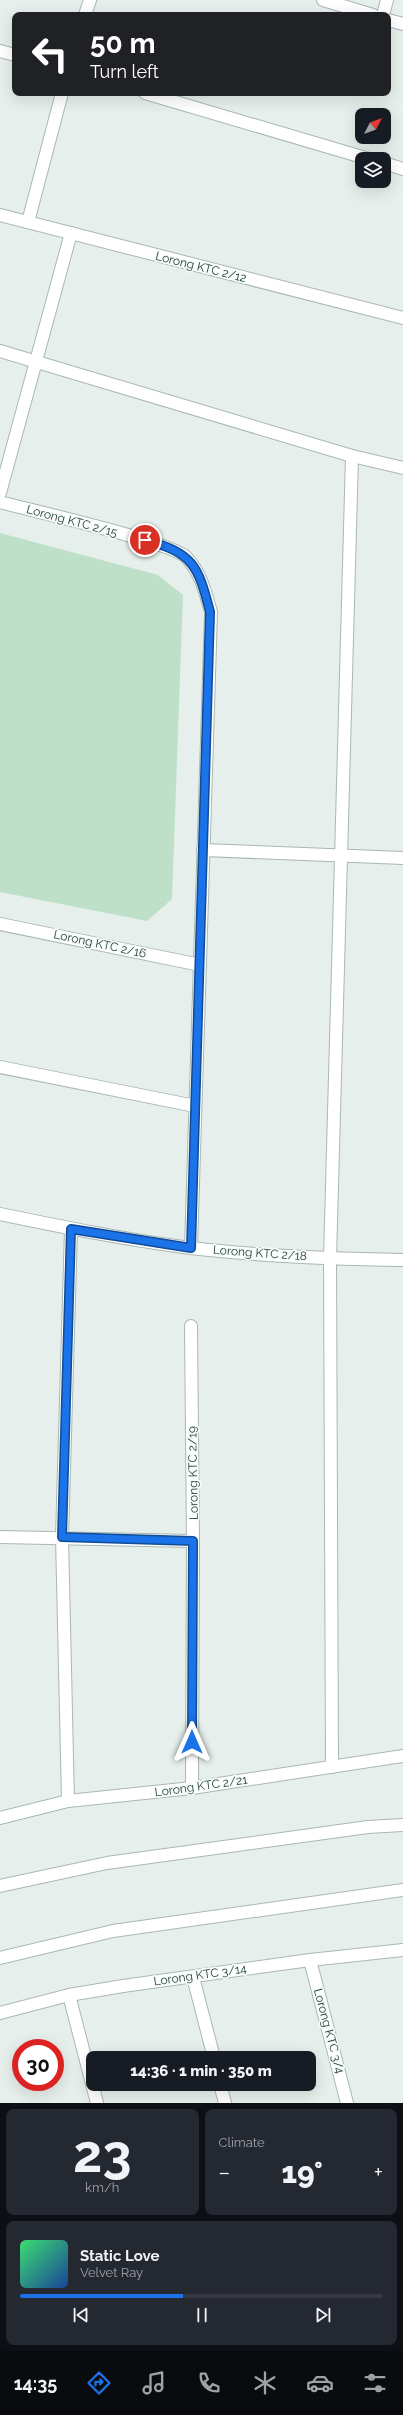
<!DOCTYPE html>
<html lang="en">
<head>
<meta charset="utf-8">
<style>
	:root { --surface:#171b24; --page:#242831; --text:#f1f3f6; --muted:#9ea1a6; --line:#363941; --accent:#1a73e8 }
	body { margin:0; font-family:Raleway,sans-serif; background:var(--page); color:var(--text); height:100vh; display:flex; flex-direction:column; font-size:15px; white-space:nowrap }
	* { box-sizing:border-box; margin:0 }
	p { font-size:13px; color:var(--muted) }
	.icon { flex:none; width:22px; height:22px; fill:none; stroke:currentColor; stroke-width:2; stroke-linecap:round; stroke-linejoin:round }
	.map { position:relative; height:2103px; overflow:hidden }
	.sheet { display:flex; flex-direction:column; gap:6px; padding:6px; background:#0d0f14; flex:1 }
	.sheet>* { flex:none }
	.banner { position:absolute; left:12px; top:12px; width:379px; height:84px; border-radius:8px; box-shadow:0 4px 16px #0002; background:#202124; color:#fff; overflow:hidden }
	.needle { width:26px; rotate:48deg }
	.controls { position:absolute; left:355px; top:108px; display:grid; gap:8px }
	.controls a { display:grid; place-items:center; width:36px; height:36px; border-radius:8px; background:var(--surface); box-shadow:0 4px 16px #0002; font-size:20px }
	.speed { position:absolute; left:12px; top:2039px; display:flex; gap:8px; font-size:20px; font-weight:700; text-align:center }
	.speed>* { display:grid; place-content:center; width:52px; height:52px; border-radius:50%; background:var(--surface); box-shadow:0 4px 16px #0002; line-height:1 }
	.speed .limit { border:6px solid #d22; background:#fff; color:#111 }
	.pin { position:absolute; display:grid; place-items:center; width:34px; height:34px; color:#fff; margin:-17px; border:2px solid #fff; border-radius:50%; box-shadow:0 1px 4px #0007 }
	.me { position:absolute; width:44px; margin:-22px; rotate:0deg; stroke-linejoin:round; filter:drop-shadow(0 0 3px #0008) }
	.turn { display:flex; align-items:center; gap:14px; height:84px; padding:0 12px; font-size:18px }
	.turn .icon { width:52px; height:52px; stroke-width:2.5 }
	.turn b { display:block; font-size:28px; line-height:34px }
	.big { font-size:30px; font-weight:800; line-height:1.1 }
	.sheet .tile { flex:1; display:flex; flex-direction:column; justify-content:center; gap:6px; min-width:0; padding:0 14px; border-radius:8px; background:var(--page) }
	.sheet .dial { align-items:center; gap:0 }
	.dial b { font-size:52px; line-height:1 }
	.song { display:flex; align-items:center; gap:12px }
	.cover { width:48px; height:48px; border-radius:6px; background:linear-gradient(135deg,hsl(140 70% 55%),hsl(220 70% 35%)) }
	.played { height:4px; border-radius:2px; background:linear-gradient(90deg,var(--accent) 45%,var(--line) 45%) }
	.keys { display:flex; justify-content:space-around; direction:ltr }
	.heat { display:flex; justify-content:space-between; align-items:center; font-size:22px; direction:ltr }
	.sheet .tiles { flex:1; display:grid; gap:6px; grid-template-columns:1fr 1fr }
	.tile:last-child { grid-column:span 2 }
	.trip { position:absolute; left:86px; top:2051px; width:230px; height:40px; border-radius:8px; background:var(--surface); box-shadow:0 4px 16px #0002; font-weight:800; line-height:40px; text-align:center }
	.menu { display:flex; height:64px; justify-content:space-around; align-items:center; background:#090b0e; color:var(--muted) }
	.menu .icon { width:28px; height:28px }
	.menu .current { color:var(--accent) }
	.menu b { font-size:18px; color:var(--text) }
	.map>svg:first-child { display:block }
	.green { fill:#bfe0c8 }
	.lines { fill:none; stroke-linecap:round; stroke-linejoin:round }
	.minor-casing { stroke:#a8b8b2; stroke-width:14 }
	.minor { stroke:#fff; stroke-width:12 }
	.route-casing { stroke:#114b97; stroke-width:10 }
	.route { stroke:#1a73e8; stroke-width:7 }
	.labels { text-anchor:middle; dominant-baseline:central; stroke-width:3.5; stroke-linejoin:round; paint-order:stroke }
	.street-label { font-size:12px; fill:#24423a; stroke:#f7fbf9 }
</style>
</head>
<body>
<div class="map">
<svg width="403" height="2103" viewBox="0 0 403 2103">
	<rect width="100%" height="100%" fill="#e6efeb"/>
	<polygon class="green" points="0,533 158,575 183,595 172,899 147,921 0,892"/>
	<g class="lines">
		<g class="minor-casing">
			<g id="minor">
				<polyline points="323,0 373,15"/>
				<polyline points="85,15 90,0"/>
				<polyline points="383,15 387,0"/>
				<polyline points="388,20 403,24"/>
				<polyline points="0,51 15,55"/>
				<polyline points="145,93 369,159"/>
				<polyline points="384,163 403,169"/>
				<polyline points="0,215 403,318"/>
				<polyline points="28,222 62,93"/>
				<polyline points="0,351 352,456 403,468"/>
				<polyline points="0,493 71,233"/>
				<path d="M0,502C29,510 172,542 186,557C201,573 205,591 211,612L191,1248"/>
				<polyline points="203,850 403,858"/>
				<polyline points="0,924 200,965"/>
				<polyline points="0,1067 195,1106"/>
				<path d="M0,1214C63,1227 127,1240 191,1248C261,1256 332,1259 403,1260"/>
				<polyline points="191,1326 193,1541 192,1788"/>
				<polyline points="0,1537 193,1541"/>
				<polyline points="332,1767 330,1259 352,456"/>
				<polyline points="68,1801 62,1537 71,1229"/>
				<polyline points="0,1818 68,1801 192,1788 403,1756"/>
				<polyline points="0,1886 107,1863 368,1827 403,1825"/>
				<polyline points="0,1958 113,1931 403,1890"/>
				<polyline points="310,1960 347,2103"/>
				<polyline points="193,1977 214,2058"/>
				<polyline points="69,1995 97,2103"/>
				<polyline points="0,2013 69,1995 123,1986 310,1960 403,1950"/>
				<polyline points="220,2084 225,2103"/>
			</g>
		</g>
		<use href="#minor" class="minor"/>
	</g>
	<g class="lines">
		<g class="route-casing">
			<path id="route" d="M145,540C193,553 198,565 210,612L191,1248L71,1229L62,1537L193,1541L192,1742"/>
		</g>
		<use href="#route" class="route"/>
	</g>
	<g class="labels">
		<g class="street-label">
			<text transform="translate(201 267) rotate(14)">Lorong KTC 2/12</text>
			<text transform="translate(72 521) rotate(15)">Lorong KTC 2/15</text>
			<text transform="translate(100 944) rotate(12)">Lorong KTC 2/16</text>
			<text transform="translate(260 1253) rotate(4)">Lorong KTC 2/18</text>
			<text transform="translate(193 1473) rotate(-91)">Lorong KTC 2/19</text>
			<text transform="translate(201 1786) rotate(-8)">Lorong KTC 2/21</text>
			<text transform="translate(200 1975) rotate(-8)">Lorong KTC 3/14</text>
			<text transform="translate(329 2031) rotate(75)">Lorong KTC 3/4</text>
		</g>
	</g>
</svg>
<div class="controls">
<a><svg class="needle" viewBox="-14 -14 28 28"><path d="M0-13l5 13h-10z" fill="#e53935"/><path d="M0 13l5-13h-10z" fill="#9ea1a6"/></svg></a>
<a><svg class="icon" aria-label="layers" viewBox="0 0 24 24"><path d="M12 4l9 5-9 5-9-5zM3 14l9 5 9-5"/></svg></a>
</div>
<div class="speed"><div class="limit">30</div></div>
<div class="pin" style="left:145px;top:540px;background:#d93025"><svg class="icon" aria-label="arrive" viewBox="0 0 24 24"><path d="M6 21V4h12l-3 4 3 4H6"/></svg></div>
<svg class="me" style="left:192px;top:1742px" viewBox="-20 -20 40 40"><path d="M0-17L14 15 0 8-14 15z" fill="#1a73e8" stroke="#fff" stroke-width="4"/></svg>
<div class="trip">14:36 · 1 min · 350 m</div>
<div class="banner">
<div class="turn"><svg class="icon" aria-label="left" viewBox="0 0 24 24"><path d="M17 20v-9H6M10 6l-5 5 5 5"/></svg><div><b>50 m</b>Turn left</div></div>
</div>
</div>
<section class="sheet">
<div class="tiles">
<div class="tile dial"><b>23</b><p>km/h</p></div>
<div class="tile"><p>Climate</p>
<div class="heat"><a>−</a><b class="big">19°</b><a>+</a></div>
</div>
<div class="tile">
<div class="song"><i class="cover"></i><div><b>Static Love</b><p>Velvet Ray</p></div></div>
<div class="played"></div>
<div class="keys"><svg class="icon" aria-label="previous" viewBox="0 0 24 24"><path d="M18 5L8 12l10 7zM5 5v14"/></svg><svg class="icon" aria-label="pause" viewBox="0 0 24 24"><path d="M8 5v14M16 5v14"/></svg><svg class="icon" aria-label="next" viewBox="0 0 24 24"><path d="M6 5l10 7-10 7zM19 5v14"/></svg></div>
</div>
</div>
</section>
<nav class="menu">
<b>14:35</b>
<svg class="icon current" aria-label="directions" viewBox="0 0 24 24"><path d="M12 3l9 9-9 9-9-9zM9 14v-3h6M13 9l2 2-2 2"/></svg>
<svg class="icon" aria-label="music" viewBox="0 0 24 24"><path d="M9 18V5l10-2v13"/><circle cx="6" cy="18" r="3"/><circle cx="16" cy="16" r="3"/></svg>
<svg class="icon" aria-label="phone" viewBox="0 0 24 24"><path d="M5 4h4l2 5-3 2q2 4 5 5l2-3 5 2v4C11 20 4 13 5 4z"/></svg>
<svg class="icon" aria-label="climate" viewBox="0 0 24 24"><path d="M12 3v18M4 7l16 10M4 17L20 7"/></svg>
<svg class="icon" aria-label="car" viewBox="0 0 24 24"><path d="M5 17H2v-5l4-1 3-4h7l3 4 3 1v5h-3M9 17h6M6 11h13"/><circle cx="7" cy="17" r="2"/><circle cx="17" cy="17" r="2"/></svg>
<svg class="icon" aria-label="filters" viewBox="0 0 24 24"><path d="M4 7h16M4 17h16"/><circle cx="9" cy="7" r="2"/><circle cx="15" cy="17" r="2"/></svg>
</nav>
</body>
</html>
